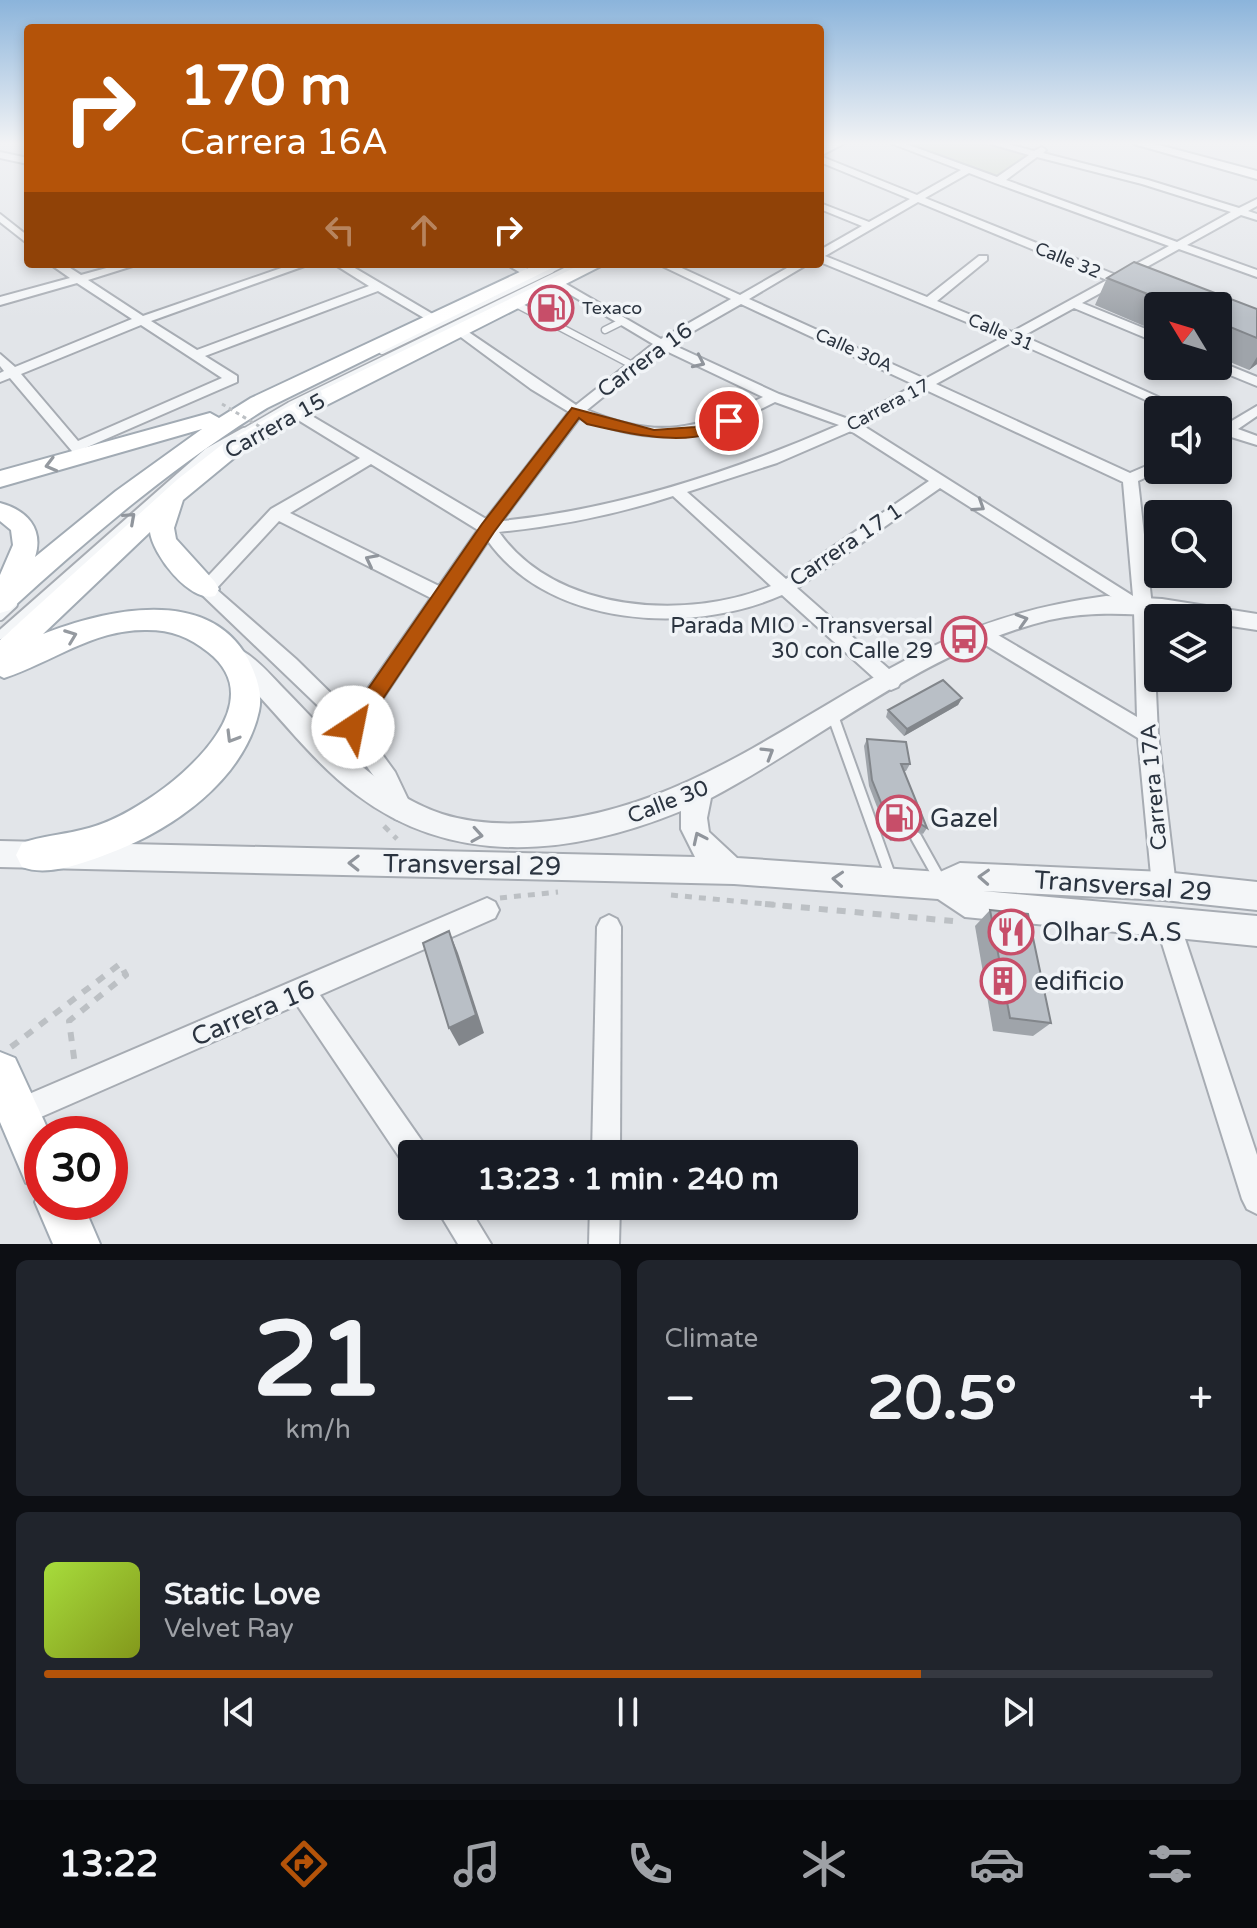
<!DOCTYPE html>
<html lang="en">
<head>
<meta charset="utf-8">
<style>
	:root { --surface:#171b24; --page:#20242c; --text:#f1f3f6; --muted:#9ea1a6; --line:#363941; --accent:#b45309 }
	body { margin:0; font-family:"Varela Round",sans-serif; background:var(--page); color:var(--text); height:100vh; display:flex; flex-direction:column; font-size:30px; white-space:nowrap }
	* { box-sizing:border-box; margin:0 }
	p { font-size:26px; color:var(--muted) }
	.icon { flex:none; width:44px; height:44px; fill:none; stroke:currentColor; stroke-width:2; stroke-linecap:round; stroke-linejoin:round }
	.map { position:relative; height:1244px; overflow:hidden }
	.drawer { display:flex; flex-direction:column; gap:16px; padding:16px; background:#0d0f14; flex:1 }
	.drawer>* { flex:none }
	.banner { position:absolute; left:24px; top:24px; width:800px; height:244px; border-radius:8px; box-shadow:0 4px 12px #0003; background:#b45309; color:#fff; overflow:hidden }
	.needle { width:52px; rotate:308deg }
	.tools { position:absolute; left:1144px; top:292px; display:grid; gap:16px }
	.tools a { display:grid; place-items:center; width:88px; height:88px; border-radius:8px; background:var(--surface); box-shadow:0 4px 12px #0003; font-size:40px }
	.speed { position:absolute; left:24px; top:1116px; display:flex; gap:16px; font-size:40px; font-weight:700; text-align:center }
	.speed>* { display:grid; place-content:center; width:104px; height:104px; border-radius:50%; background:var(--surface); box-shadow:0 4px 12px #0003; line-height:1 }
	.speed .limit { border:12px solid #d22; background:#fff; color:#111 }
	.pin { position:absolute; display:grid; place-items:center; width:68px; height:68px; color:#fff; margin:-34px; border:4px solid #fff; border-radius:50%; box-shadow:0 2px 8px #0007 }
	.me { position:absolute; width:88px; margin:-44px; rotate:34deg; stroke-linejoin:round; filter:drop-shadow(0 0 6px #0008) }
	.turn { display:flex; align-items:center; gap:28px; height:168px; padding:0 24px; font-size:36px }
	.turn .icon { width:104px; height:104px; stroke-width:2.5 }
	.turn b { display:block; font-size:56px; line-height:68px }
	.lanes { display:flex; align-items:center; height:76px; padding:0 24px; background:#0003; justify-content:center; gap:40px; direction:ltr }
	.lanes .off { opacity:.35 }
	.big { font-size:60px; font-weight:700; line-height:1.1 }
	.drawer .card { flex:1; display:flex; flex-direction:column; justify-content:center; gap:12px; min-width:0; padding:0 28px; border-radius:12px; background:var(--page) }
	.drawer .dial { align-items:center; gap:0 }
	.dial b { font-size:104px; line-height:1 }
	.song { display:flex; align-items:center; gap:24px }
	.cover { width:96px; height:96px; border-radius:12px; background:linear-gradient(135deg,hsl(80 70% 55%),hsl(70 70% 35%)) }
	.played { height:8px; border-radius:4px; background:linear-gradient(90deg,var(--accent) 75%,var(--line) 75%) }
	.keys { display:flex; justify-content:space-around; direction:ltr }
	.heat { display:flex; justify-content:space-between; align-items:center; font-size:44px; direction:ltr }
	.drawer .tiles { flex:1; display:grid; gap:16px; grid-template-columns:1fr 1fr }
	.card:last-child { grid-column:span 2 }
	.trip { position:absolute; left:398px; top:1140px; width:460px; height:80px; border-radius:8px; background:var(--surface); box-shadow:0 4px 12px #0003; font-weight:700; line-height:80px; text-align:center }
	.dock { display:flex; height:128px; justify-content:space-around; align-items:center; background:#090b0e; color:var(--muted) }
	.dock .icon { width:56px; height:56px }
	.dock .on { color:var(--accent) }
	.dock b { font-size:36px; color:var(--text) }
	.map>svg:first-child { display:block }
	.green { fill:#c8d3c3 }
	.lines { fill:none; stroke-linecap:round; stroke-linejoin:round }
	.service-far3-casing { stroke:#a7acb3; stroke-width:7 }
	.service-far2-casing { stroke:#a7acb3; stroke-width:9 }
	.service-far1-casing { stroke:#a7acb3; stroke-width:12 }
	.service-casing { stroke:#a7acb3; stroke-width:14 }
	.minor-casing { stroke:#a7acb3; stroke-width:4 }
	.tertiary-casing { stroke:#a7acb3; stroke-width:4 }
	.secondary-casing { stroke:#a7acb3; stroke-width:4 }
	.primary-casing { stroke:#a2abb4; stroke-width:4 }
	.path-far1 { stroke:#bcc0c4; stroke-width:5; stroke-dasharray:7 7; stroke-linecap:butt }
	.path { stroke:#bcc0c4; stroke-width:6; stroke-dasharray:9 9; stroke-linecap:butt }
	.service-far3 { stroke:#f4f6f8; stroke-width:5 }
	.service-far2 { stroke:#f4f6f8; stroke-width:6 }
	.service-far1 { stroke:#f4f6f8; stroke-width:8 }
	.service { stroke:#f4f6f8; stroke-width:10 }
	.minor { fill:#f4f6f8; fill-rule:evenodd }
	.tertiary { fill:#f4f6f8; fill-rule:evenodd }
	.secondary { fill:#fff; fill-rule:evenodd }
	.primary { fill:#fff; fill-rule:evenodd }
	.path-bridge-far1 { stroke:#bcc0c4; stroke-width:3; stroke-dasharray:4 4; stroke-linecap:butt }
	.path-bridge { stroke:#bcc0c4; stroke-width:4; stroke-dasharray:5 5; stroke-linecap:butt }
	.wall { fill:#9fa4aa }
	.shaded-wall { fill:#82868b }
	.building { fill:#b9bfc6; stroke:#82868b; stroke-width:2 }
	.oneway { stroke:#90959c }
	.oneway2 { stroke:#959aa0 }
	.route { fill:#b45309; stroke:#753606; stroke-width:2 }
	.labels { text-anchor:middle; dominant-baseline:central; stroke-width:7; stroke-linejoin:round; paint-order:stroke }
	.far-street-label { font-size:18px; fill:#2b3440; stroke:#f1f4f7 }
	.far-poi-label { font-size:18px; fill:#2b3440; stroke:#f1f4f7; text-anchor:start }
	.street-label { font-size:22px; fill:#2b3440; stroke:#f1f4f7 }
	.poi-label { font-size:22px; fill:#2b3440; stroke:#f1f4f7; text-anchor:end }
	.near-poi-label { font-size:26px; fill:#2b3440; stroke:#f1f4f7; text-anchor:start }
	.near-street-label { font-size:26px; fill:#2b3440; stroke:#f1f4f7 }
</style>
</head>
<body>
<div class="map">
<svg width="1257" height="1244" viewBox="0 0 1257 1244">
	<rect width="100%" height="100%" fill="#e2e5e9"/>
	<polygon class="green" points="905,144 984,144 1030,154 997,177"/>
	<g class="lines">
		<g class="service-far3-casing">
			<g id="service-far3">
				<polyline points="820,146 824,144"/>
				<polyline points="547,272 563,264"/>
				<polyline points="563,272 579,264"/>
			</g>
		</g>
		<g class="service-far2-casing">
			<g id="service-far2">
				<polyline points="552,286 563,301 556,305"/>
				<polyline points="516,304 634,366"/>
				<polyline points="605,330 623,321"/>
				<polyline points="382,351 551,270"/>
				<polyline points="240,434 290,405 567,270"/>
			</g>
		</g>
		<g class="service-far1-casing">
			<g id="service-far1">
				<polyline points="0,616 13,604"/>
				<polyline points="0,635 208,452 244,432"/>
			</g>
		</g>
		<g class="service-casing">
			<g id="service">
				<polyline points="833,716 891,878"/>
				<polyline points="916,837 940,880"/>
			</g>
		</g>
		<g class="minor-casing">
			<g id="minor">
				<path d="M893,144H906L997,177L1029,155L991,144H1007L1034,151L1042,147L1046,150L1043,153L1148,180L1239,208L1257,199V206L1248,211L1257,214V220L1241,215L1187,245L1257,270V277L1179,249L1125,279L1131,283L1129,285L1117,284L1082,303L1158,334V343L1074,308L1023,336L1187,410H1168L1014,341L936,384L1130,473L1158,461V470H1162L1138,481L1152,606L1158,734L1176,886L1172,894L1164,897L1156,894L1152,886L1138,738L974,638L971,633L974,628H986L1137,717L1134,611L940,488L797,588L898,677L901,682L898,687L891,690L884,687L782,595C692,635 550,628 488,541L363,728L395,772L414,812L411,819L403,822L395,819L380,785L337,724L196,589L271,509L360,458L290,415V409H300L486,519L569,412L531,389L454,332L464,329L576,405L653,344L551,283L561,281L661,339L731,299L658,264H673L740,295L794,264H808L749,299L925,379L1003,337L820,262V250L862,226L820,209V203L869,222L910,199L820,162V156L917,195L961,170ZM1037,157L1142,184L1231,212L1177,242L1006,180ZM969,173L995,183L1169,246L1116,275L925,198ZM918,202L1107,280L1012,332L937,301L987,260V256H979L927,297L825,256ZM741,304L915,385L851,420L779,394L671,344ZM662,349L763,397C697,430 657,440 587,410ZM926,390L1123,482L1133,596L862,425ZM775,402L839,425C732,472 619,509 502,521L580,417C655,450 704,438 775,402ZM851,431L929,481L786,579L687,492L777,463ZM371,464L478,530L439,586L290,513ZM673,496L771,586C688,621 555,613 499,532C558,526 615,515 673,496ZM279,521L431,598L351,713L296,659L216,589Z"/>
				<polygon points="0,152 28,158 28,164 0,158"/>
				<polygon points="0,214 28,236 28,244 0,222"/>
				<path d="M50,264H64L81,275L121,264H139L88,280L143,316L293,264H310L151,321L197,350L369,286L334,264H348L441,319L431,322L378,291L205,356L237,376V382L85,448L89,454L82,459L77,457L10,378L0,382V373L4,371L0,366V354L15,367L132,319L77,283L0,305V297L70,278ZM141,325L222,378L78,441L21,374Z"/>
				<polygon points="506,264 520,264 536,274 526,276"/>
				<polygon points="1218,361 1257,377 1257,386 1213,368 1218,366"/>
				<polygon points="1257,406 1257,416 1238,429 1257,436 1257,445 1228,436 1218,440 1218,424 1225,425"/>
				<polygon points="487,898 495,902 499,910 495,918 320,995 424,1144 428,1154 412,1154 412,1167 404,1164 297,1005 18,1127 8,1123 4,1113 8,1103"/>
				<polygon points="1167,909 1175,913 1179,921 1257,1155 1257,1214 1247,1209 1242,1199 1155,921 1159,913"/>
				<polygon points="609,915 617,919 621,927 620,1154 592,1154 597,927 601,919"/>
				<polygon points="435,1206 468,1206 491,1244 458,1244"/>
				<polygon points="590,1206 620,1206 619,1244 589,1244"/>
			</g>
		</g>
		<g class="tertiary-casing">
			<path id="tertiary" d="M1106,596L1162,599L1257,614V630L1218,624V618C1161,618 1106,607 1049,620C925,650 821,740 711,798L707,818L709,832L737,858L940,872L960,863L1164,872L1257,882V910L1164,900L983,891L1257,916V946L965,917L938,899L734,884L0,867V841L695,857L681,829V811C574,855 455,869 357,795C307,758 271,703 224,661L221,655L224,649L232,646C253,653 272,677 287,692C334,740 377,792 442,814C476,825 515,825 550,821C699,805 807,705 938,644C992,618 1047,604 1106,596Z"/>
		</g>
		<g class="secondary-casing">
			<polygon id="secondary" points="1134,144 1155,144 1257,171 1257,179"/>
		</g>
		<g class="primary-casing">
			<g id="primary">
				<polygon points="825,144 843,144 820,156 820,147"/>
				<path d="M537,264H560L267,408C173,466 91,536 10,610L0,613V575L13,545L11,530L0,521V503C27,510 44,529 35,557L116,491L202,429L0,487V471L210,413L219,418L251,398Z"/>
				<path d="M582,264H605L303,417L240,453L183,500L174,528L176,539L215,582L219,589L215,596C190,603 153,555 150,532L43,634C105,610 208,585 248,659C256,675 263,693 259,711C244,780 172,830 110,853C84,863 48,877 22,867L16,855L22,843C41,836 61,835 81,830C105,825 127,813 147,800C189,773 271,701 208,652C189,637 172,630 147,630C93,629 53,662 4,678L0,676V640L178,479L224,443L287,407Z"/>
				<polygon points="0,1052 15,1058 50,1134 42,1134 42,1202 82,1202 100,1244 53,1244 35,1202 41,1189 26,1183 0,1122"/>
			</g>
		</g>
		<g class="path-far1">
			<polyline points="384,826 397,839"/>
			<polyline points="671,895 787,906"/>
			<polyline points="500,898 558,892"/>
		</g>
		<g class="path">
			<polyline points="765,904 953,921"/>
			<polyline points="11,1047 120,964 126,975 69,1021 75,1065"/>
		</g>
		<use href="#service-far3" class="service-far3"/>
		<use href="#service-far2" class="service-far2"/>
		<use href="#service-far1" class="service-far1"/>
		<use href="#service" class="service"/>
		<use href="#minor" class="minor"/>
		<use href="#tertiary" class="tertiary"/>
		<use href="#secondary" class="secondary"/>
		<use href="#primary" class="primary"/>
		<polyline class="path-bridge-far1" points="222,404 272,434"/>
		<polyline class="path-bridge" points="268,432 274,435"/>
	</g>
	<g class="wall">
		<polygon points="1107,278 1257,309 1257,364 1249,370 1218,357 1218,306 1158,306 1158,332 1095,305"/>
		<polygon points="962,698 958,705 904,736 886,717 888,710"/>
		<polygon points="867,739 910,764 906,771 904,771 927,828 923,834 915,829 908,838 890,841 869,786 864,746"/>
		<polygon points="990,910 1051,1023 1033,1036 993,1031 975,926"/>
	</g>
	<g class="shaded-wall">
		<polygon points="1257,357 1257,364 1249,370"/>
		<polygon points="962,698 958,705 904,736 907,729"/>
		<polygon points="449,931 458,953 484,1033 459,1046 449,1028"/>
	</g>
	<g class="building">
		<polygon points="1134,262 1257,309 1257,338 1218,322 1218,306 1178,306 1107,278"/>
		<polygon points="943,680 962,698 907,729 888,710"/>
		<polygon points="867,739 906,742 910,764 901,764 927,828 919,823 912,832 894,835 872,780"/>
		<polygon points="990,910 1028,914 1051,1023 1010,1018"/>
		<polygon points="449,931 476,1015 449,1028 423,943"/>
	</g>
	<defs><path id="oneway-chevron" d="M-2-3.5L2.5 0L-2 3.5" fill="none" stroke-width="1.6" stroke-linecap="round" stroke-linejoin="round" transform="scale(2)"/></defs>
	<g class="oneway">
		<use href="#oneway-chevron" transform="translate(699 362) rotate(25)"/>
		<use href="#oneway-chevron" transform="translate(979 506) rotate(33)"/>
		<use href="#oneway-chevron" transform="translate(130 518) rotate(-42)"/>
		<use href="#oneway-chevron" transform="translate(371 560) rotate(-153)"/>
		<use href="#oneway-chevron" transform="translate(1022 620) rotate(-17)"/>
		<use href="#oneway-chevron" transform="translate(768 753) rotate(-31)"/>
		<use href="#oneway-chevron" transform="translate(477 835) rotate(9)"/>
		<use href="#oneway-chevron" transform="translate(699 838) rotate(-115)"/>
		<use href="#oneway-chevron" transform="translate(354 863) rotate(-179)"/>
		<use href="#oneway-chevron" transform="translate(984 877) rotate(-177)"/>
		<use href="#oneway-chevron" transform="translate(838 879) rotate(-176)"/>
	</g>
	<g class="oneway2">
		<use href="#oneway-chevron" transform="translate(51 465) rotate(165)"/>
		<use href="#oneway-chevron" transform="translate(71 636) rotate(-21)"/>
		<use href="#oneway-chevron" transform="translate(232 737) rotate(121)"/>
	</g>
	<linearGradient id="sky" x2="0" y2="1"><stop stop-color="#8bb4db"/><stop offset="0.45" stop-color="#f2f3f5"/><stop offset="1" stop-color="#f2f3f5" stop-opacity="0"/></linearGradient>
	<rect width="1257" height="318" fill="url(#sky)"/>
	<path class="route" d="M572,408L654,430L695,427L729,417L736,421C699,451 629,434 587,424L579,418L494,532L360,733H346L343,727L346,721L482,524Z"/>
	<defs>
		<g id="fuel-ring" transform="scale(2.3)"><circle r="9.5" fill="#f1f4f7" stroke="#c74e69" stroke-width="1.5"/><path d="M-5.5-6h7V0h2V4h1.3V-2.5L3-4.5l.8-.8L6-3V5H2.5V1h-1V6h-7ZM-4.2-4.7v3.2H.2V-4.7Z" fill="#c74e69"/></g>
		<g id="bus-ring" transform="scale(2.3)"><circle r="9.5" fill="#f1f4f7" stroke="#c74e69" stroke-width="1.5"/><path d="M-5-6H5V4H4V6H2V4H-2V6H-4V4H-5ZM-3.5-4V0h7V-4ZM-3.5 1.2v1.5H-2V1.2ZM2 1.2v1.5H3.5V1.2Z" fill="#c74e69"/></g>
		<g id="restaurant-ring" transform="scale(2.3)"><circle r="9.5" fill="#f1f4f7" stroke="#c74e69" stroke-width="1.5"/><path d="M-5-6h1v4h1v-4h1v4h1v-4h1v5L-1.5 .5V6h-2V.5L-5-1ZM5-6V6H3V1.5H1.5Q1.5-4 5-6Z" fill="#c74e69"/></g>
		<g id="building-ring" transform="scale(2.3)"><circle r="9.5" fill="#f1f4f7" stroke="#c74e69" stroke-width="1.5"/><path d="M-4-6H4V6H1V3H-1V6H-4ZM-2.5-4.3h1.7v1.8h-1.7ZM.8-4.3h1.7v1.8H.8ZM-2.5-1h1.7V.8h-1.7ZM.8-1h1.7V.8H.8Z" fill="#c74e69"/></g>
	</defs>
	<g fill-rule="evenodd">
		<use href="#fuel-ring" x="551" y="308"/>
		<use href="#bus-ring" x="964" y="639"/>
		<use href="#fuel-ring" x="899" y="818"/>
		<use href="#restaurant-ring" x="1011" y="932"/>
		<use href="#building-ring" x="1003" y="981"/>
	</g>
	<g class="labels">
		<g class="far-street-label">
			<text transform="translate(1068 260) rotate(22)">Calle 32</text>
			<text transform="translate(1001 332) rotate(23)">Calle 31</text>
			<text transform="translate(854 350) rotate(24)">Calle 30A</text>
			<text transform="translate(888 405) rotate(-28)">Carrera 17</text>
		</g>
		<g class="far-poi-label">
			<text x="582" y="308">Texaco</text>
		</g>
		<g class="street-label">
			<text transform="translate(645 360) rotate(-36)">Carrera 16</text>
			<text transform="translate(275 426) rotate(-29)">Carrera 15</text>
			<text transform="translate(846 545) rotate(-34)">Carrera 17 1</text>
			<text transform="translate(1154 787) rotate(-95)">Carrera 17A</text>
			<text transform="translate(668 802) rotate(-21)">Calle 30</text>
		</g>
		<g class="poi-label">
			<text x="933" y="626">Parada MIO - Transversal<tspan x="933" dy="25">30 con Calle 29</tspan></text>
		</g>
		<g class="near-poi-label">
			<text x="930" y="818">Gazel</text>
			<text x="1042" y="932">Olhar S.A.S</text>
			<text x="1034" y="981">edificio</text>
		</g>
		<g class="near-street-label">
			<text transform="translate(472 865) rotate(1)">Transversal 29</text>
			<text transform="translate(1123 886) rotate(4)">Transversal 29</text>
			<text transform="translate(253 1013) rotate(-23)">Carrera 16</text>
		</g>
	</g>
</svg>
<div class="tools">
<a><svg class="needle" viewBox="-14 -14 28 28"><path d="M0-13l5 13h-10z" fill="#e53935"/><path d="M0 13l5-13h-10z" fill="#9ea1a6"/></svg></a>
<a><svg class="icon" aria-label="sound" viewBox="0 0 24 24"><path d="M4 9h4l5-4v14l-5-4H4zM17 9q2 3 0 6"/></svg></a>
<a><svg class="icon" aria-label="search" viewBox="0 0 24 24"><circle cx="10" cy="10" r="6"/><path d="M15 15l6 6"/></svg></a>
<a><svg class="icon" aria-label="layers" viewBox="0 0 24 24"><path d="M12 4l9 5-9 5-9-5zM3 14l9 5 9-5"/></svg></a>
</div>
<div class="speed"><div class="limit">30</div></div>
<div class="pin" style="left:729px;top:421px;background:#d93025"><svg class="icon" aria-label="arrive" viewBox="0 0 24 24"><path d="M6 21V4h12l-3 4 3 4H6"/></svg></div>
<svg class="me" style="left:353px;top:727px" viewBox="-20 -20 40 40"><circle r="19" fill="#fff"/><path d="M0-13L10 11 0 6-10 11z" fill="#b45309"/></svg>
<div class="trip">13:23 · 1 min · 240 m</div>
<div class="banner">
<div class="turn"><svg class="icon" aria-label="right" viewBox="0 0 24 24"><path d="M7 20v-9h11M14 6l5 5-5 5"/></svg><div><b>170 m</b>Carrera 16A</div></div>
<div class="lanes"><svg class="icon off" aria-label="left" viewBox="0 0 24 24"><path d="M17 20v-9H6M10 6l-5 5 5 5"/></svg><svg class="icon off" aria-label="ahead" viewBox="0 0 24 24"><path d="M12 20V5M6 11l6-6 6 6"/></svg><svg class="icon" aria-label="right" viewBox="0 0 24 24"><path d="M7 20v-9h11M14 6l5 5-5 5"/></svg></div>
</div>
</div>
<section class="drawer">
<div class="tiles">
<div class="card dial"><b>21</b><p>km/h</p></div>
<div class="card"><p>Climate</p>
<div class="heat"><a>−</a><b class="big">20.5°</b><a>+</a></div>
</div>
<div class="card">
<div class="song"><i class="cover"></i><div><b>Static Love</b><p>Velvet Ray</p></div></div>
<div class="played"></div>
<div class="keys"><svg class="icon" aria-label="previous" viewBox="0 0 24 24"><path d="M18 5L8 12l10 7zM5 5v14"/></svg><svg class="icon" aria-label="pause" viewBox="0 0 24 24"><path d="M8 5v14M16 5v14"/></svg><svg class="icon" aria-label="next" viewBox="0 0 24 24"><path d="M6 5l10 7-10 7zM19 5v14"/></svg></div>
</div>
</div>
</section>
<nav class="dock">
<b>13:22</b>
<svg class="icon on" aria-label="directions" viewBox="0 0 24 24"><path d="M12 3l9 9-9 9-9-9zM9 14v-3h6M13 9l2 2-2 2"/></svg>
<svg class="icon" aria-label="music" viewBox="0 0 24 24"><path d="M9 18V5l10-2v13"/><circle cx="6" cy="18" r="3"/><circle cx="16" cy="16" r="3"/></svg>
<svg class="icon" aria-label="phone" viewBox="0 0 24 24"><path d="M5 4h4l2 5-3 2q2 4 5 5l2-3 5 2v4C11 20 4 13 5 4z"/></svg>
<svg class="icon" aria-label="climate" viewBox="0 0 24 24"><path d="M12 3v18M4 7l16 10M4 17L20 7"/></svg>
<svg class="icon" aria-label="car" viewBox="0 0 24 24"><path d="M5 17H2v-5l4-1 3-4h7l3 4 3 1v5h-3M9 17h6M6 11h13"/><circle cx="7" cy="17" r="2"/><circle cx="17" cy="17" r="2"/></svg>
<svg class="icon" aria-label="filters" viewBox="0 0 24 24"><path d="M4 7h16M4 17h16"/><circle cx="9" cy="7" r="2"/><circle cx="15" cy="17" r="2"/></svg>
</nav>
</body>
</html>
